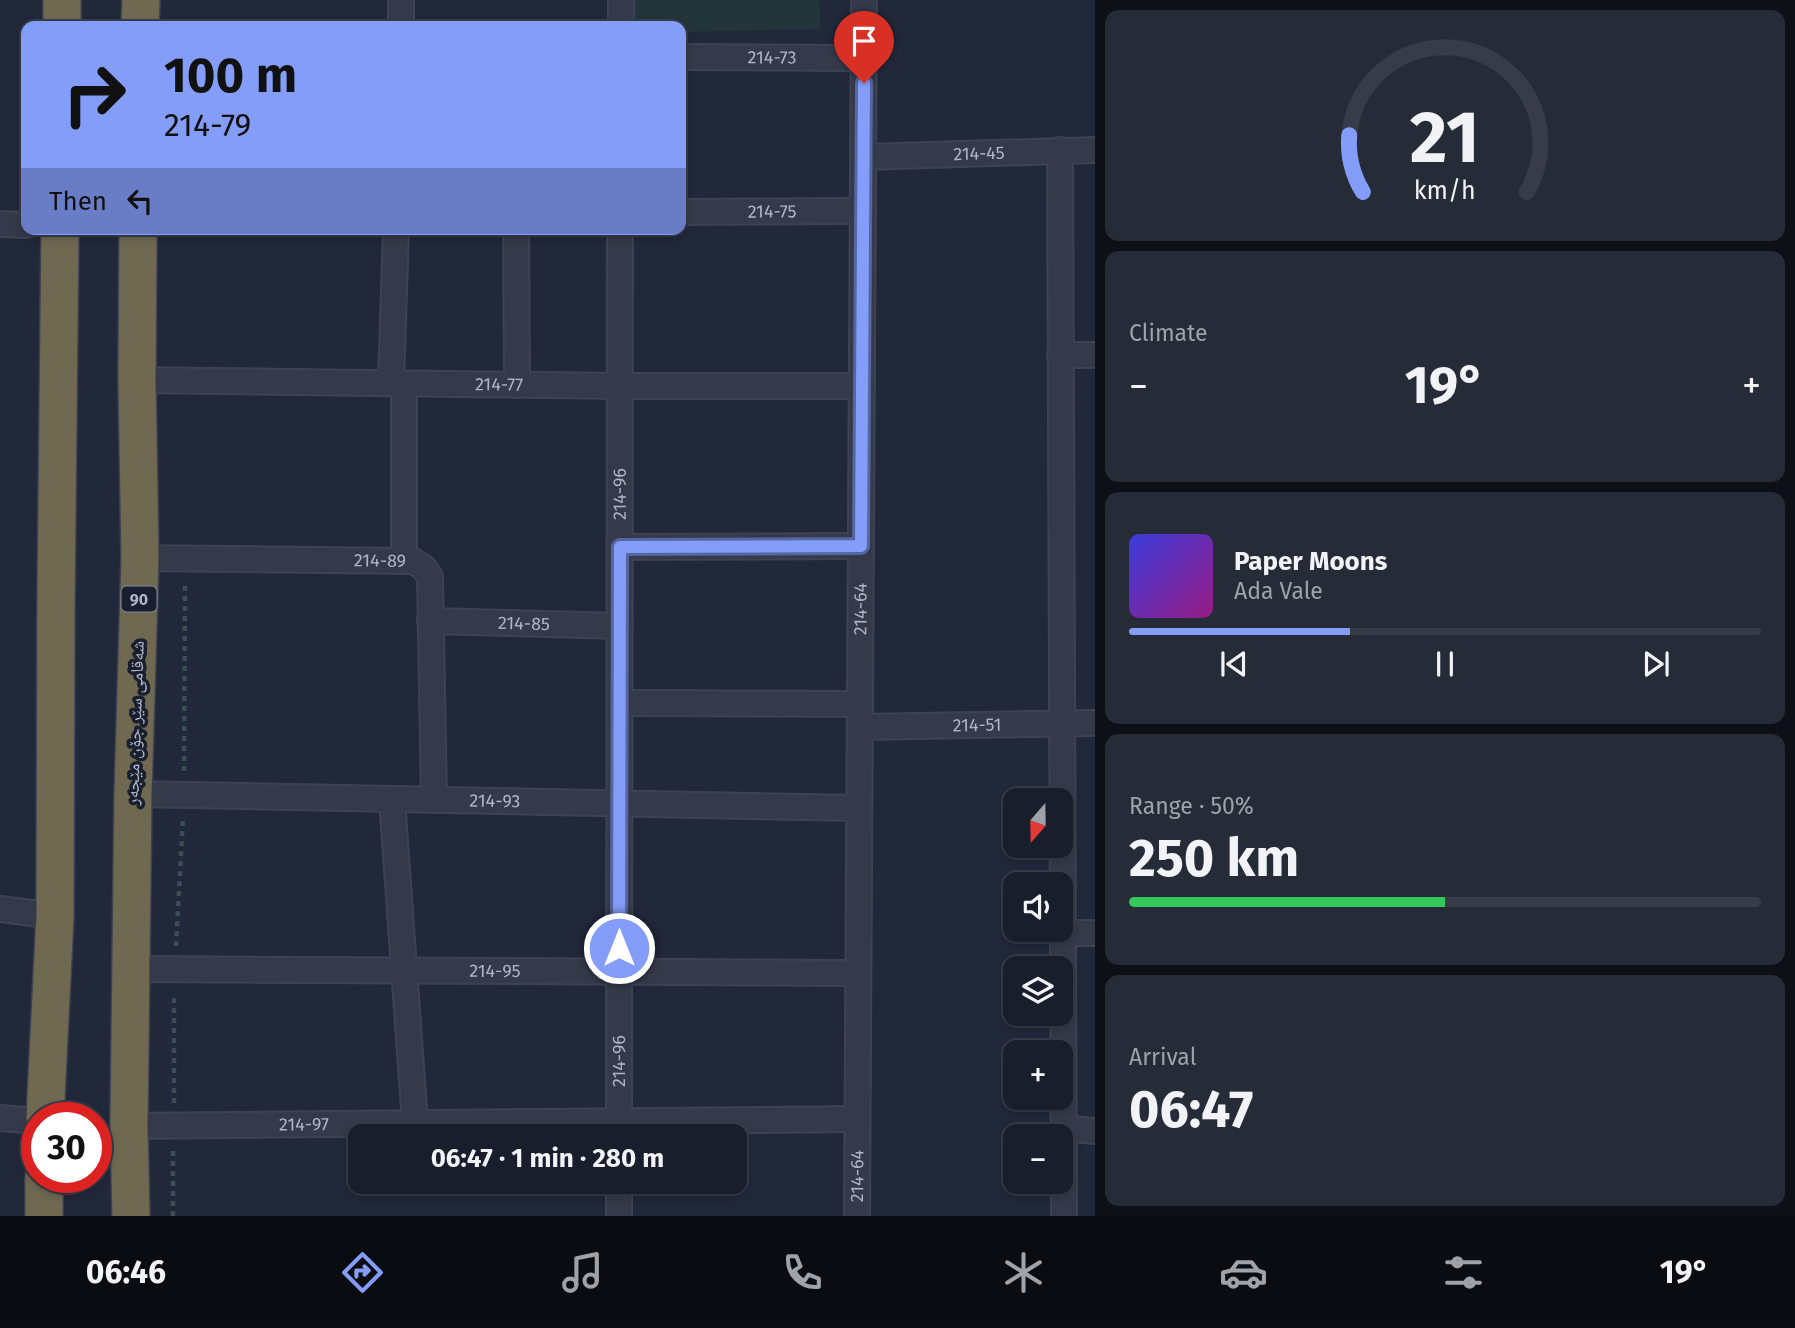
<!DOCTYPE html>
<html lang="en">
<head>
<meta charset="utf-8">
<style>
	:root { --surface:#191e2c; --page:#262b38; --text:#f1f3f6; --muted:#9fa2a9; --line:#373c48; --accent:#839df8 }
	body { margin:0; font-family:"Fira Sans","Noto Naskh Arabic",sans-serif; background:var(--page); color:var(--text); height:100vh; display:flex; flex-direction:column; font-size:26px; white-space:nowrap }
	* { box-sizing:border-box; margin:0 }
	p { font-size:23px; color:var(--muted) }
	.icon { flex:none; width:38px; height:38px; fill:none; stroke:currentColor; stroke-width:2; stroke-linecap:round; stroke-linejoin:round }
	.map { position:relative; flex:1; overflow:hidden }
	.details { display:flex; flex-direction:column; gap:10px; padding:10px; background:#0e1018; width:700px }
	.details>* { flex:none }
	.guide { position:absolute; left:21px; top:21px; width:665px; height:214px; border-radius:14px; box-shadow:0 4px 10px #0003,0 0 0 2px var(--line); background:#839df8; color:#111; overflow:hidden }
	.needle { width:46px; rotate:200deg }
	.tools { position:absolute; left:1003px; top:788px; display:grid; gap:14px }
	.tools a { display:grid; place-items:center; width:70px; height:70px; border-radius:14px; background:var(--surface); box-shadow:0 4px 10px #0003,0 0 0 2px var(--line); font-size:35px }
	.speed { position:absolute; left:21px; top:1102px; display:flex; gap:14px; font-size:35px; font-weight:700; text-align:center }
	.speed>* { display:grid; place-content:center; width:91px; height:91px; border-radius:50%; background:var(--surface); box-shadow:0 4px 10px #0003,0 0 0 2px var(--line); line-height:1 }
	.speed .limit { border:10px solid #d22; background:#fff; color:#111 }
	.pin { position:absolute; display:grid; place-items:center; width:60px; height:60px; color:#fff; margin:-72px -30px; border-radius:50% 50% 50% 0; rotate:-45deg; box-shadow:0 0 7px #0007 }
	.pin .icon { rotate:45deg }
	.me { position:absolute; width:77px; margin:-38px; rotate:0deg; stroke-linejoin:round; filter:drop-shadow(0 0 5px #0008) }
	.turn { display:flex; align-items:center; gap:24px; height:147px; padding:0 28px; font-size:32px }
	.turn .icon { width:91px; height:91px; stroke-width:2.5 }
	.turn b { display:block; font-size:49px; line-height:60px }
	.then { display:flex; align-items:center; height:66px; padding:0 28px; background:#0003; gap:14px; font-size:26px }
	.big { font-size:52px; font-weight:700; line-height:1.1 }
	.details .tile { flex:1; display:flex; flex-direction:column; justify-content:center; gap:10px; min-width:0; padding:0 24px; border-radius:14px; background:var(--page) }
	.details .dial { align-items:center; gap:0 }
	.dial svg { height:182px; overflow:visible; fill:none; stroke:var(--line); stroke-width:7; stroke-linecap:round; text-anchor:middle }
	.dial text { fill:var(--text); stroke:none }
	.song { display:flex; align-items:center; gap:21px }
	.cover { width:84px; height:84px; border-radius:10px; background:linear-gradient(135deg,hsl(240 70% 55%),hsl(310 70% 35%)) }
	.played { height:7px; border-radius:4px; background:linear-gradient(90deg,var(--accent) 35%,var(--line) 35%) }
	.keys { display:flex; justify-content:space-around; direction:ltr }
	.heat { display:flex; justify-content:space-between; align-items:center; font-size:38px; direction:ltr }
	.charge { height:10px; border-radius:5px; background:linear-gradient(90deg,#34c759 50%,var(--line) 0) }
	.trip { position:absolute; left:348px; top:1124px; width:399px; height:70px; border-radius:14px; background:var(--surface); box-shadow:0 4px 10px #0003,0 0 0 2px var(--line); font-weight:700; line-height:70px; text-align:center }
	.tabs { display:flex; height:112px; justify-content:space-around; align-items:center; background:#0a0c12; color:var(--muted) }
	.tabs .icon { width:49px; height:49px }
	.tabs .on { color:var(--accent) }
	.tabs b { font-size:32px; color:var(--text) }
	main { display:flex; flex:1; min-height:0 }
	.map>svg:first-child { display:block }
	.green { fill:#23343b }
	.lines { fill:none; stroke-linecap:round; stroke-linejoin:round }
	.minor-casing { stroke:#3e4353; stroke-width:28 }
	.highway-casing { stroke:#3d4252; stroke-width:40 }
	.path { stroke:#3c4d53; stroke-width:4.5; stroke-dasharray:5 5; stroke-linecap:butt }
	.minor { stroke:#353a4a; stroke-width:24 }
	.highway { stroke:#706952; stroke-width:37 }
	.route-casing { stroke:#5566a1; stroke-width:18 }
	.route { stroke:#839df8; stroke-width:12 }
	.labels { text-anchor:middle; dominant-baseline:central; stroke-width:7; stroke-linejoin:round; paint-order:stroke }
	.shield { fill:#1a1f2f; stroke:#838899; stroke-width:2 }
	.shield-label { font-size:16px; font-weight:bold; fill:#b0b5c6 }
	.street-label { font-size:18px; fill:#b0b5c6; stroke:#1a1f2f }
</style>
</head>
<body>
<main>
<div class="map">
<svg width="1095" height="1216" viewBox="0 0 1095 1216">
	<rect width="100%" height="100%" fill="#21283a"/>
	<polygon class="green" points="631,0 819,0 821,29 681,32 681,26 631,26"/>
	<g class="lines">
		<g class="minor-casing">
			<g id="minor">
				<polyline points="401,0 401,26"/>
				<polyline points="621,26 621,0"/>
				<path id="s1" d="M681,57L864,58"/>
				<polyline points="1060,150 1064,1216"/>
				<path id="s2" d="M863,157L1095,150"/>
				<path id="s3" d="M681,212L863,211"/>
				<polyline points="0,224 26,225"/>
				<polyline points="516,229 517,385"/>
				<polyline points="1060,355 1095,355"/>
				<path id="s4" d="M137,380L620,386H862"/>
				<polyline points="391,383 396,229"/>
				<polyline points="404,384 404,561"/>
				<polyline points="620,547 861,546"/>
				<path id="s5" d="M140,558L413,561L424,568L430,577L434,800"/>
				<path id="s6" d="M430,621L620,626"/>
				<polyline points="620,703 860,704"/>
				<path id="s7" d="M860,727L1095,723"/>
				<path id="s8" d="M133,794L859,808"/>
				<polyline points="392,799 415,1123"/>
				<polyline points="0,909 55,916"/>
				<polyline points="1063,933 1095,933"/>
				<path id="s9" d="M131,969L858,973"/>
				<polyline points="0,1118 37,1121"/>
				<path id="s10" d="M129,1126L857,1119"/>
				<polyline points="1063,1128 1095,1131"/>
				<path id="s11" d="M619,1136L620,229"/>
				<polyline points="619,1216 619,1181"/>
				<path id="s12" d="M857,1216L864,0"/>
			</g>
		</g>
		<g class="highway-casing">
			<g id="highway">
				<polyline points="62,26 62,0"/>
				<polyline points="140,26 141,0"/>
				<polyline points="45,1118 55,916 56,601 60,229"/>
				<polyline points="44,1216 44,1178"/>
				<polyline points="131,1216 129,1126 133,794 140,558 137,380 138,229"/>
			</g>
		</g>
		<g class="path">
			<polyline points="184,771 185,584"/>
			<polyline points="176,946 183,818"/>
			<polyline points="174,1103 174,993"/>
			<polyline points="173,1216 173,1150"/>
		</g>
		<use href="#minor" class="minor"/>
		<use href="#highway" class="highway"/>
	</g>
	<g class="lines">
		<g class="route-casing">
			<polyline id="route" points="619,948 620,547 861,546 864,83"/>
		</g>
		<use href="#route" class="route"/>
	</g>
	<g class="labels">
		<rect class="shield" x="121.5" y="586.5" width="35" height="25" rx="5"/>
		<g class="shield-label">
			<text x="139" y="599">90</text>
		</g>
		<g class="street-label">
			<text stroke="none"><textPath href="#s1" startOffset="91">214-73</textPath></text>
			<text stroke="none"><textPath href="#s2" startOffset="116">214-45</textPath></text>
			<text stroke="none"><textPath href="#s3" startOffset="91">214-75</textPath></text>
			<text stroke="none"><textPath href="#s4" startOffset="362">214-77</textPath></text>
			<text stroke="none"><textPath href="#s11" startOffset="642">214-96</textPath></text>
			<text stroke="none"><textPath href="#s5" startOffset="240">214-89</textPath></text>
			<text stroke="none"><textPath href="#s12" startOffset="607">214-64</textPath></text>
			<text stroke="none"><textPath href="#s6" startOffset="94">214-85</textPath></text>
			<text transform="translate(135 723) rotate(-88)">شەقامی سێر جۆن مێجەر</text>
			<text stroke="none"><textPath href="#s7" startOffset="117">214-51</textPath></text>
			<text stroke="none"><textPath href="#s8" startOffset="362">214-93</textPath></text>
			<text stroke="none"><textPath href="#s9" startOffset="364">214-95</textPath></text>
			<text stroke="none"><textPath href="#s11" startOffset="75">214-96</textPath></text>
			<text stroke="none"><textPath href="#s10" startOffset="175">214-97</textPath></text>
			<text stroke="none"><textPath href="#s12" startOffset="40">214-64</textPath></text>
		</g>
	</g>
</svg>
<div class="tools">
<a><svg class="needle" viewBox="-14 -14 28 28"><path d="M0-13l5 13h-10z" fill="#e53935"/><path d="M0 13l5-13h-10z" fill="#9fa2a9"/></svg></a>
<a><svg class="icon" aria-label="sound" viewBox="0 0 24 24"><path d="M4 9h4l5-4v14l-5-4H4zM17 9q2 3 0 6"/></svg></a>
<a><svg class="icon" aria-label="layers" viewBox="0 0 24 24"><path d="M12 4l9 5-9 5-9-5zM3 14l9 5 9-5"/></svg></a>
<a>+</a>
<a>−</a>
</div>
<div class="speed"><div class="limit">30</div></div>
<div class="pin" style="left:864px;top:83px;background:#d93025"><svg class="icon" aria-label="arrive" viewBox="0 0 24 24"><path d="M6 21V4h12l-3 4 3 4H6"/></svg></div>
<svg class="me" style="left:619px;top:948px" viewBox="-20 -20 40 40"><circle r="17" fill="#839df8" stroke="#fff" stroke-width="3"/><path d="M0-11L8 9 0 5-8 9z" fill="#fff"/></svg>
<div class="trip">06:47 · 1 min · 280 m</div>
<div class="guide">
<div class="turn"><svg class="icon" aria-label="right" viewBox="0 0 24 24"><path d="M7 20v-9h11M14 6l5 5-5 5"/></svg><div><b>100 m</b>214-79</div></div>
<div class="then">Then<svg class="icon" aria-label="left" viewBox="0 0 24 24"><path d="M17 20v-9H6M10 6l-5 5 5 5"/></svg></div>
</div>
</div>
<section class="details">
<div class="tile dial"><svg viewBox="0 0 100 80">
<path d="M14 69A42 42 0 1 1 86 69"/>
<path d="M14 69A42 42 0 0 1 8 44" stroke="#839df8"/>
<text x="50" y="56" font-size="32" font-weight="700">21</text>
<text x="50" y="72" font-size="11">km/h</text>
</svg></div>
<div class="tile"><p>Climate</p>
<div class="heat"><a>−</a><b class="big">19°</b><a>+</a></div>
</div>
<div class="tile">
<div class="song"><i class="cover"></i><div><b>Paper Moons</b><p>Ada Vale</p></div></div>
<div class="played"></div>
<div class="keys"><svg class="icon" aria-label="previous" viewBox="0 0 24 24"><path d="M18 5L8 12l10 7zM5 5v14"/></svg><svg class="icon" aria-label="pause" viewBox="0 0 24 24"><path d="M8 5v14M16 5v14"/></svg><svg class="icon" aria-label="next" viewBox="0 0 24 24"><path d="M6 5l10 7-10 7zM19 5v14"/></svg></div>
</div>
<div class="tile"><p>Range · 50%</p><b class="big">250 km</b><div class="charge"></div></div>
<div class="tile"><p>Arrival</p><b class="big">06:47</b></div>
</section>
</main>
<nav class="tabs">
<b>06:46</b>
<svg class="icon on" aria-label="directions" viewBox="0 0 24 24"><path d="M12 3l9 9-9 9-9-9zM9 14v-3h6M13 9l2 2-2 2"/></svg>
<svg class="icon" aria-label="music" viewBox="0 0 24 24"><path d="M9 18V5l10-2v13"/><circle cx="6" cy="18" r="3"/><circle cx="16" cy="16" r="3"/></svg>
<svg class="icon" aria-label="phone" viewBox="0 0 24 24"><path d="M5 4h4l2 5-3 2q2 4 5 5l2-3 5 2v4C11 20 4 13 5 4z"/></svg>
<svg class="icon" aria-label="climate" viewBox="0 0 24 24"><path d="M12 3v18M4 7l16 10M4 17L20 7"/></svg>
<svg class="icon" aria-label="car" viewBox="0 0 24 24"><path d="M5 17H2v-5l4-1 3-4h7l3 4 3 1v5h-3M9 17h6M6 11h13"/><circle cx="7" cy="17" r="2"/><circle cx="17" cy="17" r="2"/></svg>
<svg class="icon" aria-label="filters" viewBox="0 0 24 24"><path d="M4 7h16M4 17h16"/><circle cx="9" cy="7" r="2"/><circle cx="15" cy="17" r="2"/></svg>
<b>19°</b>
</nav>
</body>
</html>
